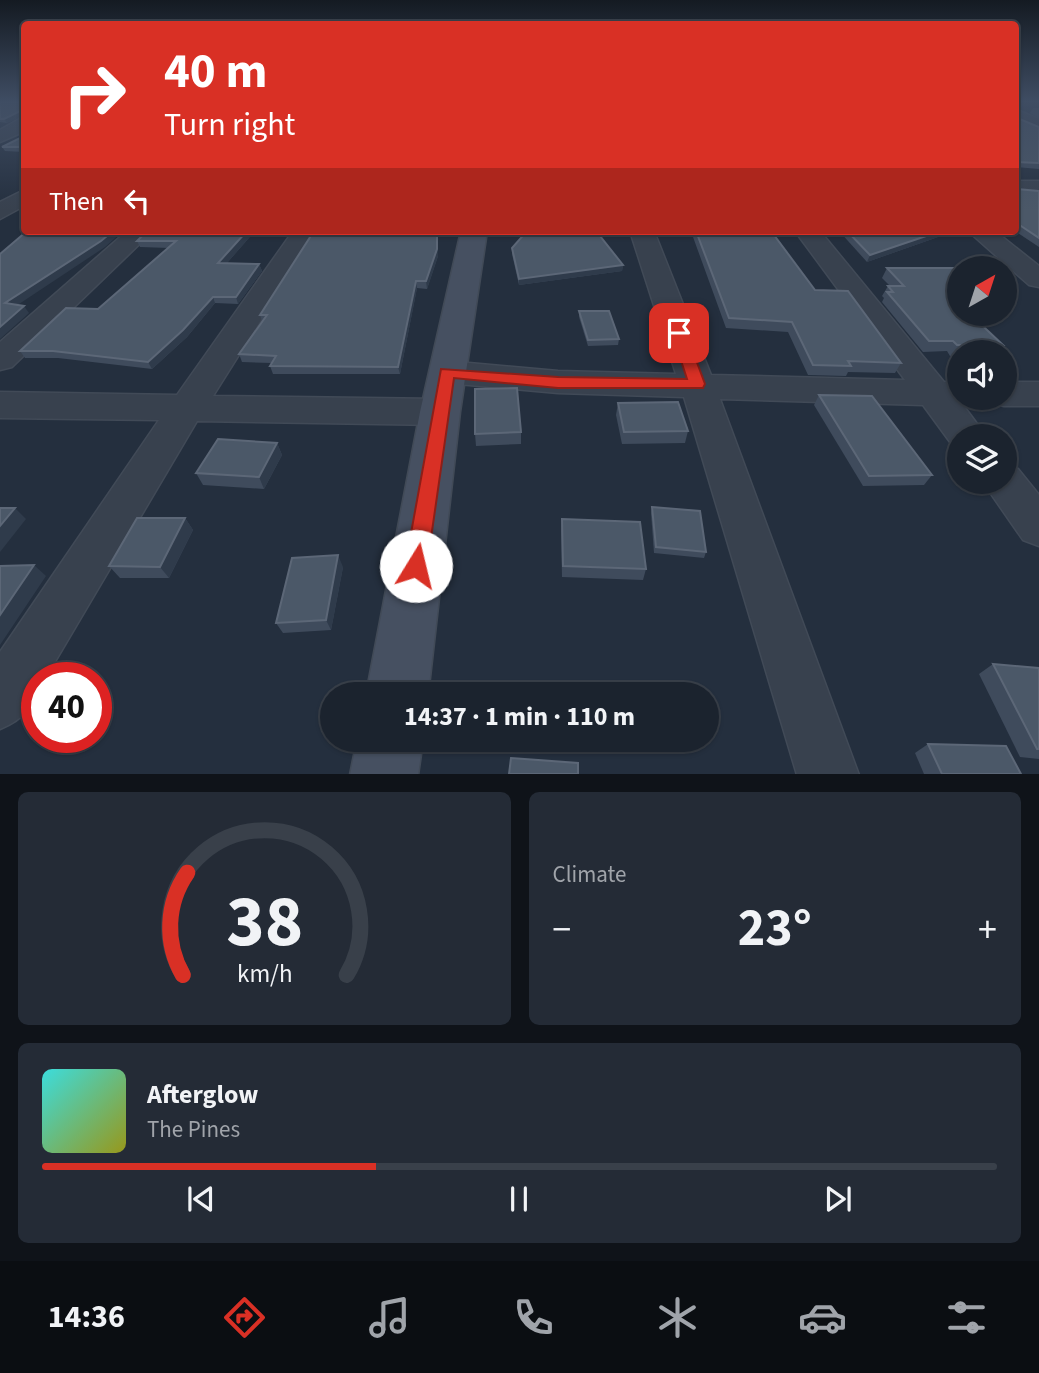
<!DOCTYPE html>
<html lang="en">
<head>
<meta charset="utf-8">
<style>
	:root { --surface:#1b232e; --page:#242b36; --text:#f1f3f6; --muted:#a0a4aa; --line:#39404a; --accent:#d93025 }
	body { margin:0; font-family:"Source Sans 3",sans-serif; background:var(--page); color:var(--text); height:100vh; display:flex; flex-direction:column; font-size:26px; white-space:nowrap }
	* { box-sizing:border-box; margin:0 }
	p { font-size:23px; color:var(--muted) }
	.icon { flex:none; width:38px; height:38px; fill:none; stroke:currentColor; stroke-width:2; stroke-linecap:round; stroke-linejoin:round }
	.map { position:relative; height:774px; overflow:hidden }
	.details { display:flex; flex-direction:column; gap:18px; padding:18px; background:#0f1319; flex:1 }
	.details>* { flex:none }
	.top-card { position:absolute; left:21px; top:21px; width:998px; height:214px; border-radius:7px; box-shadow:0 2px 5px #0004,0 0 0 2px var(--line); background:#d93025; color:#fff; overflow:hidden }
	.needle { width:46px; rotate:39deg }
	.tools { position:absolute; left:947px; top:256px; display:grid; gap:14px }
	.tools a { display:grid; place-items:center; width:70px; height:70px; border-radius:50%; background:var(--surface); box-shadow:0 2px 5px #0004,0 0 0 2px var(--line); font-size:35px }
	.speed { position:absolute; left:21px; top:662px; display:flex; gap:14px; font-size:35px; font-weight:700; text-align:center }
	.speed>* { display:grid; place-content:center; width:91px; height:91px; border-radius:50%; background:var(--surface); box-shadow:0 2px 5px #0004,0 0 0 2px var(--line); line-height:1 }
	.speed .limit { border:10px solid #d22; background:#fff; color:#111 }
	.pin { position:absolute; display:grid; place-items:center; width:60px; height:60px; color:#fff; margin:-30px; border-radius:14px; box-shadow:0 4px 10px #0006 }
	.me { position:absolute; width:77px; margin:-38px; rotate:9deg; stroke-linejoin:round; filter:drop-shadow(0 0 5px #0008) }
	.turn { display:flex; align-items:center; gap:24px; height:147px; padding:0 28px; font-size:32px }
	.turn .icon { width:91px; height:91px; stroke-width:2.5 }
	.turn b { display:block; font-size:49px; line-height:60px }
	.then { display:flex; align-items:center; height:66px; padding:0 28px; background:#0003; gap:14px; font-size:26px }
	.big { font-size:52px; font-weight:700; line-height:1.1 }
	.details .card { flex:1; display:flex; flex-direction:column; justify-content:center; gap:10px; min-width:0; padding:0 24px; border-radius:10px; background:var(--page) }
	.details .dial { align-items:center; gap:0 }
	.dial svg { height:182px; overflow:visible; fill:none; stroke:var(--line); stroke-width:7; stroke-linecap:round; text-anchor:middle }
	.dial text { fill:var(--text); stroke:none }
	.song { display:flex; align-items:center; gap:21px }
	.cover { width:84px; height:84px; border-radius:10px; background:linear-gradient(135deg,hsl(180 70% 55%),hsl(60 70% 35%)) }
	.played { height:7px; border-radius:4px; background:linear-gradient(90deg,var(--accent) 35%,var(--line) 35%) }
	.keys { display:flex; justify-content:space-around; direction:ltr }
	.heat { display:flex; justify-content:space-between; align-items:center; font-size:38px; direction:ltr }
	.details .tiles { flex:1; display:grid; gap:18px; grid-template-columns:1fr 1fr }
	.card:last-child { grid-column:span 2 }
	.trip { position:absolute; left:320px; top:682px; width:399px; height:70px; border-radius:35px; background:var(--surface); box-shadow:0 2px 5px #0004,0 0 0 2px var(--line); font-weight:700; line-height:70px; text-align:center }
	.menu { display:flex; height:112px; justify-content:space-around; align-items:center; background:#0b0e12; color:var(--muted) }
	.menu .icon { width:49px; height:49px }
	.menu .current { color:var(--accent) }
	.menu b { font-size:32px; color:var(--text) }
	.map>svg:first-child { display:block }
	.lines { fill:none; stroke-linecap:round; stroke-linejoin:round }
	.stream { fill:#17263c; fill-rule:evenodd }
	.street-casing { stroke:#414a57; stroke-width:3 }
	.secondary-casing { stroke:#414a57; stroke-width:3 }
	.street { fill:#38414e; fill-rule:evenodd }
	.secondary { fill:#465061; fill-rule:evenodd }
	.wall { fill:#3f4b5c }
	.shaded-wall { fill:#2f3b4b }
	.building { fill:#4b5868; stroke:#5c6777; stroke-width:2 }
	.route { fill:#d93025; stroke:#8d1f18; stroke-width:2 }
</style>
</head>
<body>
<div class="map">
<svg width="1039" height="775" viewBox="0 0 1039 775">
	<rect width="100%" height="100%" fill="#242f3e"/>
	<g class="lines">
		<polygon class="stream" points="22,129 24,129 24,133 21,138 24,155 24,170 21,168 17,138"/>
		<g class="street-casing">
			<g id="street">
				<polygon points="1015,109 1039,119 1039,131 1015,120"/>
				<polygon points="21,118 24,119 23,132 0,142 0,130"/>
				<rect x="1015" y="181" width="24" height="12"/>
				<polygon points="24,190 24,206 0,219 0,202"/>
				<polygon points="127,231 153,231 12,367 0,370 0,342"/>
				<path d="M293,231H317L213,396L440,399L453,403L458,412L453,421L440,425L197,421L46,677H37C37,705 24,719 0,729V652L159,420L0,418V392L177,395Z"/>
				<polygon points="630,231 654,231 711,375 905,380 795,231 820,231 944,382 959,382 959,397 975,397 972,403 963,405 986,436 959,436 959,448 953,446 923,405 720,399 859,775 797,775 684,397 558,393 447,383 435,380 430,372 435,364 447,361 558,371 676,374"/>
				<polygon points="968,231 995,231 1039,266 1039,287 1029,285"/>
				<polygon points="1004,382 1039,382 1039,406 1004,406 991,403 988,397 1004,397"/>
				<polygon points="1004,465 1018,469 1039,495 1039,546 1023,540 982,481 1004,481"/>
			</g>
		</g>
		<g class="secondary-casing">
			<g id="secondary">
				<polygon points="461,231 487,231 460,412 428,695 366,695 420,412"/>
				<polygon points="357,740 423,740 418,775 350,775"/>
			</g>
		</g>
		<use href="#street" class="street"/>
		<use href="#secondary" class="secondary"/>
	</g>
	<g class="wall">
		<polygon points="0,102 24,102 24,122 24,116 22,116 7,123 0,122"/>
		<polygon points="1015,108 1017,118 1039,127 1039,169 1015,167"/>
		<polygon points="1033,108 1039,108 1039,118 1030,113"/>
		<polygon points="24,136 24,152 5,151 2,147"/>
		<polygon points="1015,179 1017,189 1039,191 1039,247 1015,231"/>
		<polygon points="255,231 226,264 259,264 262,271 238,304 215,303 187,337 152,369 58,358 25,358 20,351 98,309 169,248 140,247 137,241"/>
		<polygon points="694,231 771,231 815,290 901,363 895,373 848,372 846,376 808,375 788,332 726,328 693,237"/>
		<polygon points="839,231 955,231 867,262"/>
		<polygon points="512,248 623,265 622,271 519,285 512,254"/>
		<polygon points="438,256 427,289 417,288 400,374 273,374 270,366 272,363 242,362 239,354 262,321 260,315"/>
		<polygon points="887,268 959,268 959,313 1003,345 997,352 959,352 959,355 950,356 947,351 923,352 882,302 884,298 882,296 888,286 890,286 882,278"/>
		<polygon points="1004,294 1010,298 1004,306"/>
		<polygon points="579,311 619,339 618,345 588,346 579,317"/>
		<polygon points="819,395 932,475 924,485 863,486 814,405"/>
		<polygon points="618,403 688,431 685,443 622,444 616,415"/>
		<polygon points="521,432 521,444 476,446 475,434"/>
		<polygon points="277,443 282,455 264,489 203,485 196,473"/>
		<polygon points="652,507 706,552 704,558 654,553 651,513"/>
		<polygon points="185,518 193,530 169,578 120,578 109,566"/>
		<polygon points="562,519 646,569 643,580 562,577 561,531"/>
		<polygon points="343,567 331,630 283,633 276,623"/>
		<polygon points="993,664 1039,668 1039,759 1020,757 979,674"/>
		<polygon points="928,744 1021,774 924,774 915,753"/>
	</g>
	<g class="shaded-wall">
		<polygon points="20,111 22,116 7,123 4,119"/>
		<polygon points="113,231 123,231 105,247 10,310 5,303"/>
		<polygon points="247,231 255,231 221,270 218,263"/>
		<polygon points="437,231 438,256 427,289 426,281"/>
		<polygon points="941,231 955,231 867,262 870,255"/>
		<polygon points="259,264 262,271 238,304 236,297"/>
		<polygon points="623,265 622,271 519,285 519,279"/>
		<polygon points="416,281 417,288 400,374 398,367"/>
		<polygon points="213,297 215,303 187,337 152,369 148,362"/>
		<polygon points="24,306 29,313 0,339 0,327"/>
		<polygon points="277,443 282,455 264,489 259,477"/>
		<polygon points="15,508 26,519 0,552 0,526"/>
		<polygon points="185,518 193,530 169,578 160,567"/>
		<polygon points="338,555 343,567 331,630 326,620"/>
		<polygon points="34,565 46,576 0,645 0,615"/>
	</g>
	<g class="building">
		<polygon points="0,102 24,102 24,121 24,113 20,111 4,119 0,119"/>
		<polygon points="1015,108 1017,118 1039,127 1039,163 1015,162"/>
		<polygon points="24,136 24,147 2,147"/>
		<polygon points="1015,179 1017,189 1039,191 1039,238 1015,222"/>
		<polygon points="27,231 113,231 101,241 5,303 24,306 0,327 0,254"/>
		<polygon points="147,231 247,231 218,263 259,264 236,297 213,297 183,330 148,362 53,351 20,351 66,308 98,309 176,241 137,241"/>
		<polygon points="314,231 437,231 437,249 426,281 416,281 398,367 270,366 276,356 239,354 267,315 260,315"/>
		<polygon points="527,231 596,231 623,265 519,279 512,248"/>
		<polygon points="696,231 771,231 815,290 848,291 901,363 848,361 851,366 813,365 792,322 729,318"/>
		<polygon points="847,231 941,231 870,255"/>
		<polygon points="887,268 959,268 959,298 953,298 959,304 959,313 969,313 1003,345 957,345 953,341 929,341 887,292 893,292 888,286 904,286"/>
		<polygon points="579,311 609,311 619,339 588,340"/>
		<polygon points="517,388 521,432 475,434 475,389"/>
		<polygon points="819,395 872,396 932,475 869,476"/>
		<polygon points="678,402 688,431 624,432 618,403"/>
		<polygon points="218,439 277,443 259,477 196,473"/>
		<polygon points="652,507 700,511 706,552 656,547"/>
		<polygon points="0,508 15,508 0,526"/>
		<polygon points="137,518 185,518 160,567 109,566"/>
		<polygon points="562,519 640,522 646,569 563,566"/>
		<polygon points="338,555 326,620 276,623 292,558"/>
		<polygon points="34,565 0,615 0,566"/>
		<polygon points="993,664 1039,668 1039,749 1037,749"/>
		<polygon points="928,744 1006,746 1021,774 942,774"/>
		<polygon points="511,758 578,763 578,774 509,774"/>
	</g>
	<linearGradient id="sky" x2="0" y2="1"><stop stop-color="#141a22"/><stop offset="0.48" stop-color="#3f4d63"/><stop offset="1" stop-color="#3f4d63" stop-opacity="0"/></linearGradient>
	<rect width="1039" height="211" fill="url(#sky)"/>
	<polygon class="route" points="679,329 686,333 705,384 703,388 558,388 454,378 427,566 424,573 416,576 409,573 405,566 441,369 558,377 687,379 672,333"/>
</svg>
<div class="tools">
<a><svg class="needle" viewBox="-14 -14 28 28"><path d="M0-13l5 13h-10z" fill="#e53935"/><path d="M0 13l5-13h-10z" fill="#a0a4aa"/></svg></a>
<a><svg class="icon" aria-label="sound" viewBox="0 0 24 24"><path d="M4 9h4l5-4v14l-5-4H4zM17 9q2 3 0 6"/></svg></a>
<a><svg class="icon" aria-label="layers" viewBox="0 0 24 24"><path d="M12 4l9 5-9 5-9-5zM3 14l9 5 9-5"/></svg></a>
</div>
<div class="speed"><div class="limit">40</div></div>
<div class="pin" style="left:679px;top:333px;background:#d93025"><svg class="icon" aria-label="arrive" viewBox="0 0 24 24"><path d="M6 21V4h12l-3 4 3 4H6"/></svg></div>
<svg class="me" style="left:416px;top:566px" viewBox="-20 -20 40 40"><circle r="19" fill="#fff"/><path d="M0-13L10 11 0 6-10 11z" fill="#d93025"/></svg>
<div class="trip">14:37 · 1 min · 110 m</div>
<div class="top-card">
<div class="turn"><svg class="icon" aria-label="right" viewBox="0 0 24 24"><path d="M7 20v-9h11M14 6l5 5-5 5"/></svg><div><b>40 m</b>Turn right</div></div>
<div class="then">Then<svg class="icon" aria-label="left" viewBox="0 0 24 24"><path d="M17 20v-9H6M10 6l-5 5 5 5"/></svg></div>
</div>
</div>
<section class="details">
<div class="tiles">
<div class="card dial"><svg viewBox="0 0 100 80">
<path d="M14 69A42 42 0 1 1 86 69"/>
<path d="M14 69A42 42 0 0 1 16 24" stroke="#d93025"/>
<text x="50" y="56" font-size="32" font-weight="700">38</text>
<text x="50" y="72" font-size="11">km/h</text>
</svg></div>
<div class="card"><p>Climate</p>
<div class="heat"><a>−</a><b class="big">23°</b><a>+</a></div>
</div>
<div class="card">
<div class="song"><i class="cover"></i><div><b>Afterglow</b><p>The Pines</p></div></div>
<div class="played"></div>
<div class="keys"><svg class="icon" aria-label="previous" viewBox="0 0 24 24"><path d="M18 5L8 12l10 7zM5 5v14"/></svg><svg class="icon" aria-label="pause" viewBox="0 0 24 24"><path d="M8 5v14M16 5v14"/></svg><svg class="icon" aria-label="next" viewBox="0 0 24 24"><path d="M6 5l10 7-10 7zM19 5v14"/></svg></div>
</div>
</div>
</section>
<nav class="menu">
<b>14:36</b>
<svg class="icon current" aria-label="directions" viewBox="0 0 24 24"><path d="M12 3l9 9-9 9-9-9zM9 14v-3h6M13 9l2 2-2 2"/></svg>
<svg class="icon" aria-label="music" viewBox="0 0 24 24"><path d="M9 18V5l10-2v13"/><circle cx="6" cy="18" r="3"/><circle cx="16" cy="16" r="3"/></svg>
<svg class="icon" aria-label="phone" viewBox="0 0 24 24"><path d="M5 4h4l2 5-3 2q2 4 5 5l2-3 5 2v4C11 20 4 13 5 4z"/></svg>
<svg class="icon" aria-label="climate" viewBox="0 0 24 24"><path d="M12 3v18M4 7l16 10M4 17L20 7"/></svg>
<svg class="icon" aria-label="car" viewBox="0 0 24 24"><path d="M5 17H2v-5l4-1 3-4h7l3 4 3 1v5h-3M9 17h6M6 11h13"/><circle cx="7" cy="17" r="2"/><circle cx="17" cy="17" r="2"/></svg>
<svg class="icon" aria-label="filters" viewBox="0 0 24 24"><path d="M4 7h16M4 17h16"/><circle cx="9" cy="7" r="2"/><circle cx="15" cy="17" r="2"/></svg>
</nav>
</body>
</html>
